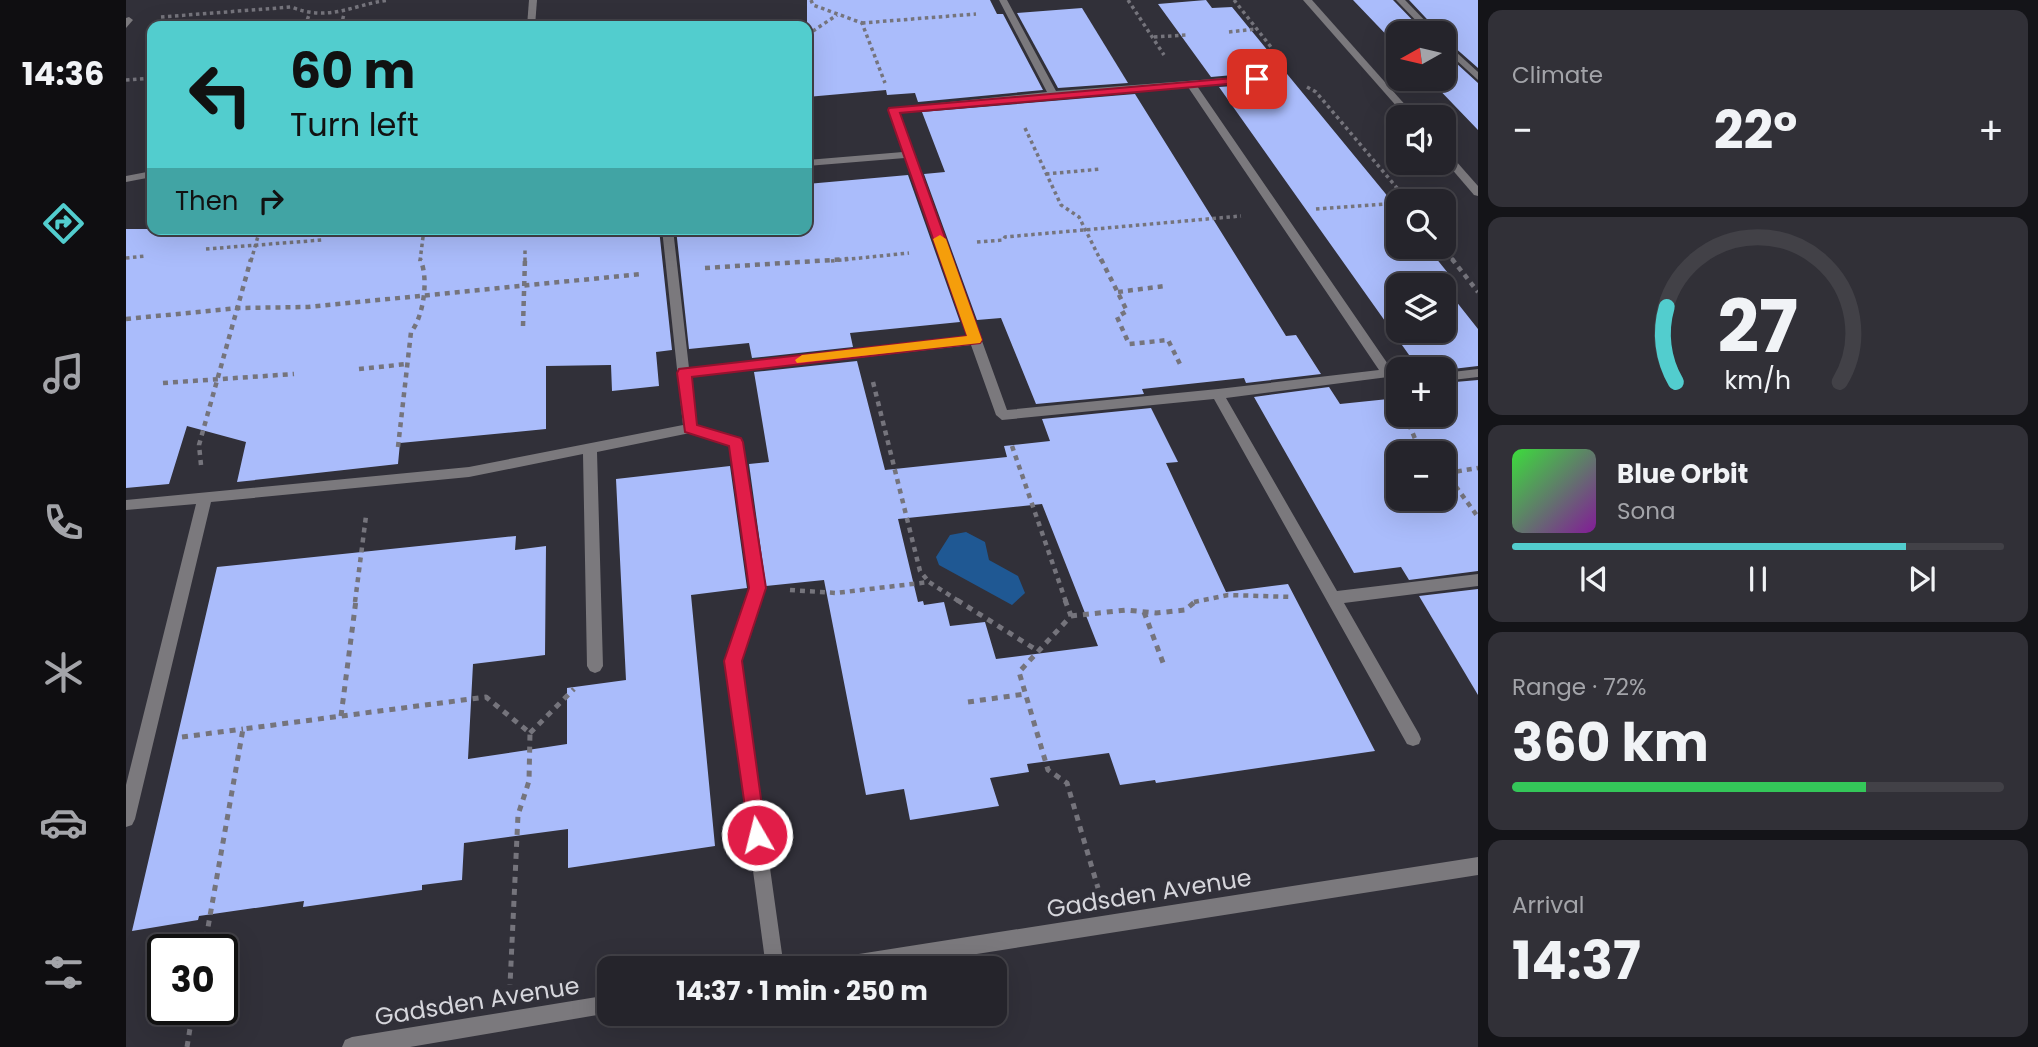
<!DOCTYPE html>
<html lang="en">
<head>
<meta charset="utf-8">
<style>
	:root { --surface:#25242b; --page:#313037; --text:#f1f3f6; --muted:#a3a4a9; --line:#424147; --accent:#52cdce }
	body { margin:0; font-family:Poppins,sans-serif; background:var(--page); color:var(--text); height:100vh; display:flex; flex-direction:column; font-size:26px; white-space:nowrap }
	* { box-sizing:border-box; margin:0 }
	p { font-size:23px; color:var(--muted) }
	.icon { flex:none; width:38px; height:38px; fill:none; stroke:currentColor; stroke-width:2; stroke-linecap:round; stroke-linejoin:round }
	.map { position:relative; flex:1; overflow:hidden }
	.details { display:flex; flex-direction:column; gap:10px; padding:10px; background:#141418; width:560px }
	.details>* { flex:none }
	.banner { position:absolute; left:21px; top:21px; width:665px; height:214px; border-radius:14px; box-shadow:0 7px 28px #0002,0 0 0 2px var(--line); background:#52cdce; color:#111; overflow:hidden }
	.needle { width:46px; rotate:262deg }
	.buttons { position:absolute; left:1260px; top:21px; display:grid; gap:14px }
	.buttons a { display:grid; place-items:center; width:70px; height:70px; border-radius:14px; background:var(--surface); box-shadow:0 7px 28px #0002,0 0 0 2px var(--line); font-size:35px }
	.speed { position:absolute; left:21px; top:934px; display:flex; gap:14px; font-size:35px; font-weight:700; text-align:center }
	.speed>* { display:grid; place-content:center; width:91px; height:91px; border-radius:50%; background:var(--surface); box-shadow:0 7px 28px #0002,0 0 0 2px var(--line); line-height:1 }
	.speed .limit { border:4px solid #111; border-radius:10px; background:#fff; color:#111 }
	.pin { position:absolute; display:grid; place-items:center; width:60px; height:60px; color:#fff; margin:-30px; border-radius:14px; box-shadow:0 4px 10px #0006 }
	.me { position:absolute; width:77px; margin:-38px; rotate:352deg; stroke-linejoin:round; filter:drop-shadow(0 0 5px #0008) }
	.turn { display:flex; align-items:center; gap:24px; height:147px; padding:0 28px; font-size:32px }
	.turn .icon { width:91px; height:91px; stroke-width:2.5 }
	.turn b { display:block; font-size:49px; line-height:60px }
	.then { display:flex; align-items:center; height:66px; padding:0 28px; background:#0003; gap:14px; font-size:26px }
	.big { font-size:52px; font-weight:700; line-height:1.1 }
	.details .tile { flex:1; display:flex; flex-direction:column; justify-content:center; gap:10px; min-width:0; padding:0 24px; border-radius:14px; background:var(--page) }
	.details .dial { align-items:center; gap:0 }
	.dial svg { height:182px; overflow:visible; fill:none; stroke:var(--line); stroke-width:7; stroke-linecap:round; text-anchor:middle }
	.dial text { fill:var(--text); stroke:none }
	.song { display:flex; align-items:center; gap:21px }
	.cover { width:84px; height:84px; border-radius:10px; background:linear-gradient(135deg,hsl(120 70% 55%),hsl(290 70% 35%)) }
	.played { height:7px; border-radius:4px; background:linear-gradient(90deg,var(--accent) 80%,var(--line) 80%) }
	.keys { display:flex; justify-content:space-around; direction:ltr }
	.heat { display:flex; justify-content:space-between; align-items:center; font-size:38px; direction:ltr }
	.charge { height:10px; border-radius:5px; background:linear-gradient(90deg,#34c759 72%,var(--line) 0) }
	.trip { position:absolute; left:471px; top:956px; width:410px; height:70px; border-radius:14px; background:var(--surface); box-shadow:0 7px 28px #0002,0 0 0 2px var(--line); font-weight:700; line-height:70px; text-align:center }
	main { display:flex; flex:1; min-height:0 }
	.menu { display:flex; flex-direction:column; width:126px; justify-content:space-around; align-items:center; background:#0f0e11; color:var(--muted) }
	.menu .icon { width:49px; height:49px }
	.menu .active { color:var(--accent) }
	.menu b { font-size:32px; color:var(--text) }
	.map>svg:first-child { display:block }
	.water { fill:#1f5893 }
	.building { fill:#aabcfb; fill-rule:evenodd }
	.lines { fill:none; stroke-linecap:round; stroke-linejoin:round }
	.path-far2 { stroke:#75747c; stroke-width:3.5; stroke-dasharray:3.5 3.5; stroke-linecap:butt }
	.path-far1 { stroke:#75747c; stroke-width:4.5; stroke-dasharray:5 5; stroke-linecap:butt }
	.path { stroke:#75747c; stroke-width:5; stroke-dasharray:6 6; stroke-linecap:butt }
	.lane { fill:#7b797d; fill-rule:evenodd }
	.street { fill:#7b797d; fill-rule:evenodd }
	.route { fill:#e11d48; stroke:#92132f; stroke-width:2 }
	.slow { fill:#f59e0b }
	.labels { text-anchor:middle; dominant-baseline:central; stroke-width:7; stroke-linejoin:round; paint-order:stroke }
	.near-street-label { font-size:24px; fill:#d6d6dc; stroke:#313039 }
</style>
</head>
<body>
<main>
<nav class="menu">
<b>14:36</b>
<svg class="icon active" aria-label="directions" viewBox="0 0 24 24"><path d="M12 3l9 9-9 9-9-9zM9 14v-3h6M13 9l2 2-2 2"/></svg>
<svg class="icon" aria-label="music" viewBox="0 0 24 24"><path d="M9 18V5l10-2v13"/><circle cx="6" cy="18" r="3"/><circle cx="16" cy="16" r="3"/></svg>
<svg class="icon" aria-label="phone" viewBox="0 0 24 24"><path d="M5 4h4l2 5-3 2q2 4 5 5l2-3 5 2v4C11 20 4 13 5 4z"/></svg>
<svg class="icon" aria-label="climate" viewBox="0 0 24 24"><path d="M12 3v18M4 7l16 10M4 17L20 7"/></svg>
<svg class="icon" aria-label="car" viewBox="0 0 24 24"><path d="M5 17H2v-5l4-1 3-4h7l3 4 3 1v5h-3M9 17h6M6 11h13"/><circle cx="7" cy="17" r="2"/><circle cx="17" cy="17" r="2"/></svg>
<svg class="icon" aria-label="filters" viewBox="0 0 24 24"><path d="M4 7h16M4 17h16"/><circle cx="9" cy="7" r="2"/><circle cx="15" cy="17" r="2"/></svg>
</nav>
<div class="map">
<svg width="1352" height="1047" viewBox="0 0 1352 1047">
	<rect width="100%" height="100%" fill="#313039"/>
	<polygon class="water" points="840,532 859,542 863,560 892,576 899,593 886,605 813,565 810,557 824,535"/>
	<g class="building">
		<polygon points="681,0 864,0 871,14 877,14 917,90 792,102 789,93 761,95 760,90 681,97"/>
		<polygon points="1080,0 1086,8 1106,7 1259,193 1272,210 1272,247 1301,247 1330,283 1272,285 1272,331 1318,331 1318,286 1352,329 1352,366 1318,370 1293,369 1093,87 1153,83 1160,76 1153,71 1085,77 1032,4"/>
		<polygon points="1227,0 1267,0 1299,33 1272,33 1272,47"/>
		<polygon points="1283,0 1352,0 1352,68 1318,38 1318,33 1314,33"/>
		<polygon points="956,8 1002,83 932,88 891,13"/>
		<polygon points="1318,52 1352,83 1352,130 1303,79 1318,79"/>
		<polygon points="1009,94 1160,336 1170,335 1195,374 1120,383 1118,378 1016,389 1018,394 910,404 875,318 851,320 798,174 819,172 796,112"/>
		<polygon points="782,175 834,322 724,333 727,347 626,358 623,343 563,349 550,229 681,229 681,184"/>
		<polygon points="0,229 533,229 546,350 530,352 533,386 486,391 485,365 420,366 420,429 274,443 272,464 111,482 120,442 61,426 43,484 0,488"/>
		<path d="M731,361L759,470L881,457L878,446L924,441L916,419L1025,408L1052,462L1040,463L1100,592L1162,584L1249,751L1030,783L1029,780L994,785L983,753L901,764L903,772L864,778L873,806L784,820L778,789L740,795L698,580L640,586L623,464L643,462L628,372ZM916,504L972,646L870,659L859,622L824,626L818,602L798,605L797,601L792,602L772,519Z"/>
		<path d="M1352,380V571L1283,580L1275,567L1228,573L1128,397L1203,387L1214,404L1272,398V415H1318V383ZM1272,453H1318V499H1272Z"/>
		<polygon points="604,466 621,588 565,595 589,846 442,868 442,829 338,843 336,880 296,885 296,890 177,907 178,901 73,916 72,920 6,931 91,567 390,536 389,550 420,546 419,655 347,664 342,759 441,744 441,688 500,680 490,479"/>
		<polygon points="1352,589 1352,695 1293,596"/>
	</g>
	<g class="lines">
		<g class="path-far2">
			<polyline points="685,0 687,5 736,23 759,83"/>
			<polyline points="1002,0 1038,55"/>
			<polyline points="1108,0 1145,47"/>
			<path d="M35,17L165,7C204,22 225,5 263,0"/>
			<polyline points="736,23 850,14"/>
			<polyline points="179,26 183,15"/>
			<polyline points="215,26 218,14"/>
			<polyline points="1103,32 1130,29"/>
			<polyline points="681,35 711,15"/>
			<polyline points="1028,37 1061,35"/>
			<polyline points="0,80 26,78"/>
			<polyline points="1181,87 1190,92 1282,201"/>
			<polyline points="899,128 935,205 953,217 975,261"/>
			<polyline points="920,174 975,169"/>
			<polyline points="1190,209 1272,203"/>
			<polyline points="254,234 298,231"/>
			<polyline points="851,242 877,240 879,237 1115,216"/>
			<polyline points="1317,247 1328,261"/>
			<polyline points="80,249 196,240"/>
			<polyline points="0,258 20,256"/>
			<polyline points="125,261 134,229"/>
			<polyline points="294,261 298,229"/>
			<polyline points="399,261 399,249"/>
			<polyline points="705,261 783,253"/>
		</g>
		<g class="path-far1">
			<polyline points="975,259 1001,311 991,317 1003,344 1042,340 1054,364"/>
			<polyline points="1326,259 1352,292"/>
			<polyline points="579,268 722,259"/>
			<polyline points="992,292 1039,286"/>
			<polyline points="0,319 113,308 182,307 515,274"/>
			<polyline points="397,326 399,259"/>
			<polyline points="233,369 281,364"/>
			<polyline points="747,382 794,571 803,582"/>
			<polyline points="37,383 168,374"/>
			<polyline points="1279,415 1293,448 1299,453"/>
			<polyline points="886,446 940,602"/>
			<path d="M272,447L285,332C298,316 303,277 294,259"/>
			<polyline points="75,465 73,445 125,259"/>
			<polyline points="1318,470 1352,517"/>
			<polyline points="1321,473 1352,468"/>
			<polyline points="664,590 710,593 803,582 834,602"/>
			<polyline points="229,602 240,516"/>
			<polyline points="1068,602 1102,595 1167,597"/>
		</g>
		<g class="path">
			<polyline points="831,600 912,651"/>
			<polyline points="939,600 945,616 893,672 922,770 941,783 972,888"/>
			<polyline points="1018,612 1039,668"/>
			<polyline points="945,616 1000,610 1030,613 1059,610 1071,600"/>
			<polyline points="842,702 899,694"/>
			<polyline points="215,716 230,600"/>
			<polyline points="404,733 448,689"/>
			<polyline points="56,737 117,729"/>
			<polyline points="78,950 117,729 360,697 404,733 403,781 392,815 384,985"/>
			<polyline points="61,1047 67,1010"/>
		</g>
		<g class="lane">
			<polygon points="1270,0 1279,0 1311,33 1302,33"/>
			<polygon points="1318,41 1352,72 1352,80 1318,49"/>
		</g>
		<g class="street">
			<polygon points="403,0 411,0 409,26 401,26"/>
			<path d="M873,0H881L930,91L1153,74L1158,77L1153,80L1071,86L1268,373L1262,377L1100,398L1211,591L1352,574V586L1218,603L1293,734L1295,739L1293,744L1287,746L1281,744L1088,399L876,420L870,415L845,345L564,377L570,425L615,439L617,442L638,588L615,661L658,968H640L599,661L624,588L604,445L564,433L471,452L477,666L474,671L469,673L464,671L461,666L457,454L343,477L85,502L9,819L6,825L0,827V785L70,504L0,510V500L343,467L557,425L536,229H547L563,368L842,337L779,158L681,166V160L777,152L762,110L764,108L921,92ZM1062,87L1253,370L1092,389L881,410L773,112L927,97Z"/>
			<polygon points="1177,0 1186,0 1290,117 1280,117"/>
			<polygon points="3,17 7,20 0,28 0,18"/>
			<polygon points="1318,151 1322,152 1352,186 1352,196 1348,195 1318,160"/>
			<polygon points="26,171 26,177 0,182 0,176"/>
			<polygon points="1352,369 1352,377 1318,381 1318,373"/>
			<polygon points="1352,857 1352,875 762,968 692,968 694,961 701,959"/>
			<polygon points="483,995 483,1013 284,1047 216,1047 219,1040 226,1037"/>
		</g>
	</g>
	<polygon class="route" points="1131,76 1135,76 1135,81 774,113 856,340 854,343 566,377 571,425 615,438 617,442 640,588 616,661 640,835 637,842 631,845 624,842 598,661 623,588 603,446 559,432 551,373 553,369 841,336 762,110 763,108"/>
	<polygon class="slow" points="814,235 820,239 856,340 854,343 671,363 669,360 676,355 841,336 807,239"/>
	<g class="labels">
		<g class="near-street-label">
			<text transform="translate(1023 893) rotate(-9)">Gadsden Avenue</text>
			<text transform="translate(351 1001) rotate(-9)">Gadsden Avenue</text>
		</g>
	</g>
</svg>
<div class="buttons">
<a><svg class="needle" viewBox="-14 -14 28 28"><path d="M0-13l5 13h-10z" fill="#e53935"/><path d="M0 13l5-13h-10z" fill="#a3a4a9"/></svg></a>
<a><svg class="icon" aria-label="sound" viewBox="0 0 24 24"><path d="M4 9h4l5-4v14l-5-4H4zM17 9q2 3 0 6"/></svg></a>
<a><svg class="icon" aria-label="search" viewBox="0 0 24 24"><circle cx="10" cy="10" r="6"/><path d="M15 15l6 6"/></svg></a>
<a><svg class="icon" aria-label="layers" viewBox="0 0 24 24"><path d="M12 4l9 5-9 5-9-5zM3 14l9 5 9-5"/></svg></a>
<a>+</a>
<a>−</a>
</div>
<div class="speed"><div class="limit">30</div></div>
<div class="pin" style="left:1131px;top:79px;background:#d93025"><svg class="icon" aria-label="arrive" viewBox="0 0 24 24"><path d="M6 21V4h12l-3 4 3 4H6"/></svg></div>
<svg class="me" style="left:631px;top:835px" viewBox="-20 -20 40 40"><circle r="17" fill="#e11d48" stroke="#fff" stroke-width="3"/><path d="M0-11L8 9 0 5-8 9z" fill="#fff"/></svg>
<div class="trip">14:37 · 1 min · 250 m</div>
<div class="banner">
<div class="turn"><svg class="icon" aria-label="left" viewBox="0 0 24 24"><path d="M17 20v-9H6M10 6l-5 5 5 5"/></svg><div><b>60 m</b>Turn left</div></div>
<div class="then">Then<svg class="icon" aria-label="right" viewBox="0 0 24 24"><path d="M7 20v-9h11M14 6l5 5-5 5"/></svg></div>
</div>
</div>
<section class="details">
<div class="tile"><p>Climate</p>
<div class="heat"><a>−</a><b class="big">22°</b><a>+</a></div>
</div>
<div class="tile dial"><svg viewBox="0 0 100 80">
<path d="M14 69A42 42 0 1 1 86 69"/>
<path d="M14 69A42 42 0 0 1 10 36" stroke="#52cdce"/>
<text x="50" y="56" font-size="32" font-weight="700">27</text>
<text x="50" y="72" font-size="11">km/h</text>
</svg></div>
<div class="tile">
<div class="song"><i class="cover"></i><div><b>Blue Orbit</b><p>Sona</p></div></div>
<div class="played"></div>
<div class="keys"><svg class="icon" aria-label="previous" viewBox="0 0 24 24"><path d="M18 5L8 12l10 7zM5 5v14"/></svg><svg class="icon" aria-label="pause" viewBox="0 0 24 24"><path d="M8 5v14M16 5v14"/></svg><svg class="icon" aria-label="next" viewBox="0 0 24 24"><path d="M6 5l10 7-10 7zM19 5v14"/></svg></div>
</div>
<div class="tile"><p>Range · 72%</p><b class="big">360 km</b><div class="charge"></div></div>
<div class="tile"><p>Arrival</p><b class="big">14:37</b></div>
</section>
</main>
</body>
</html>
